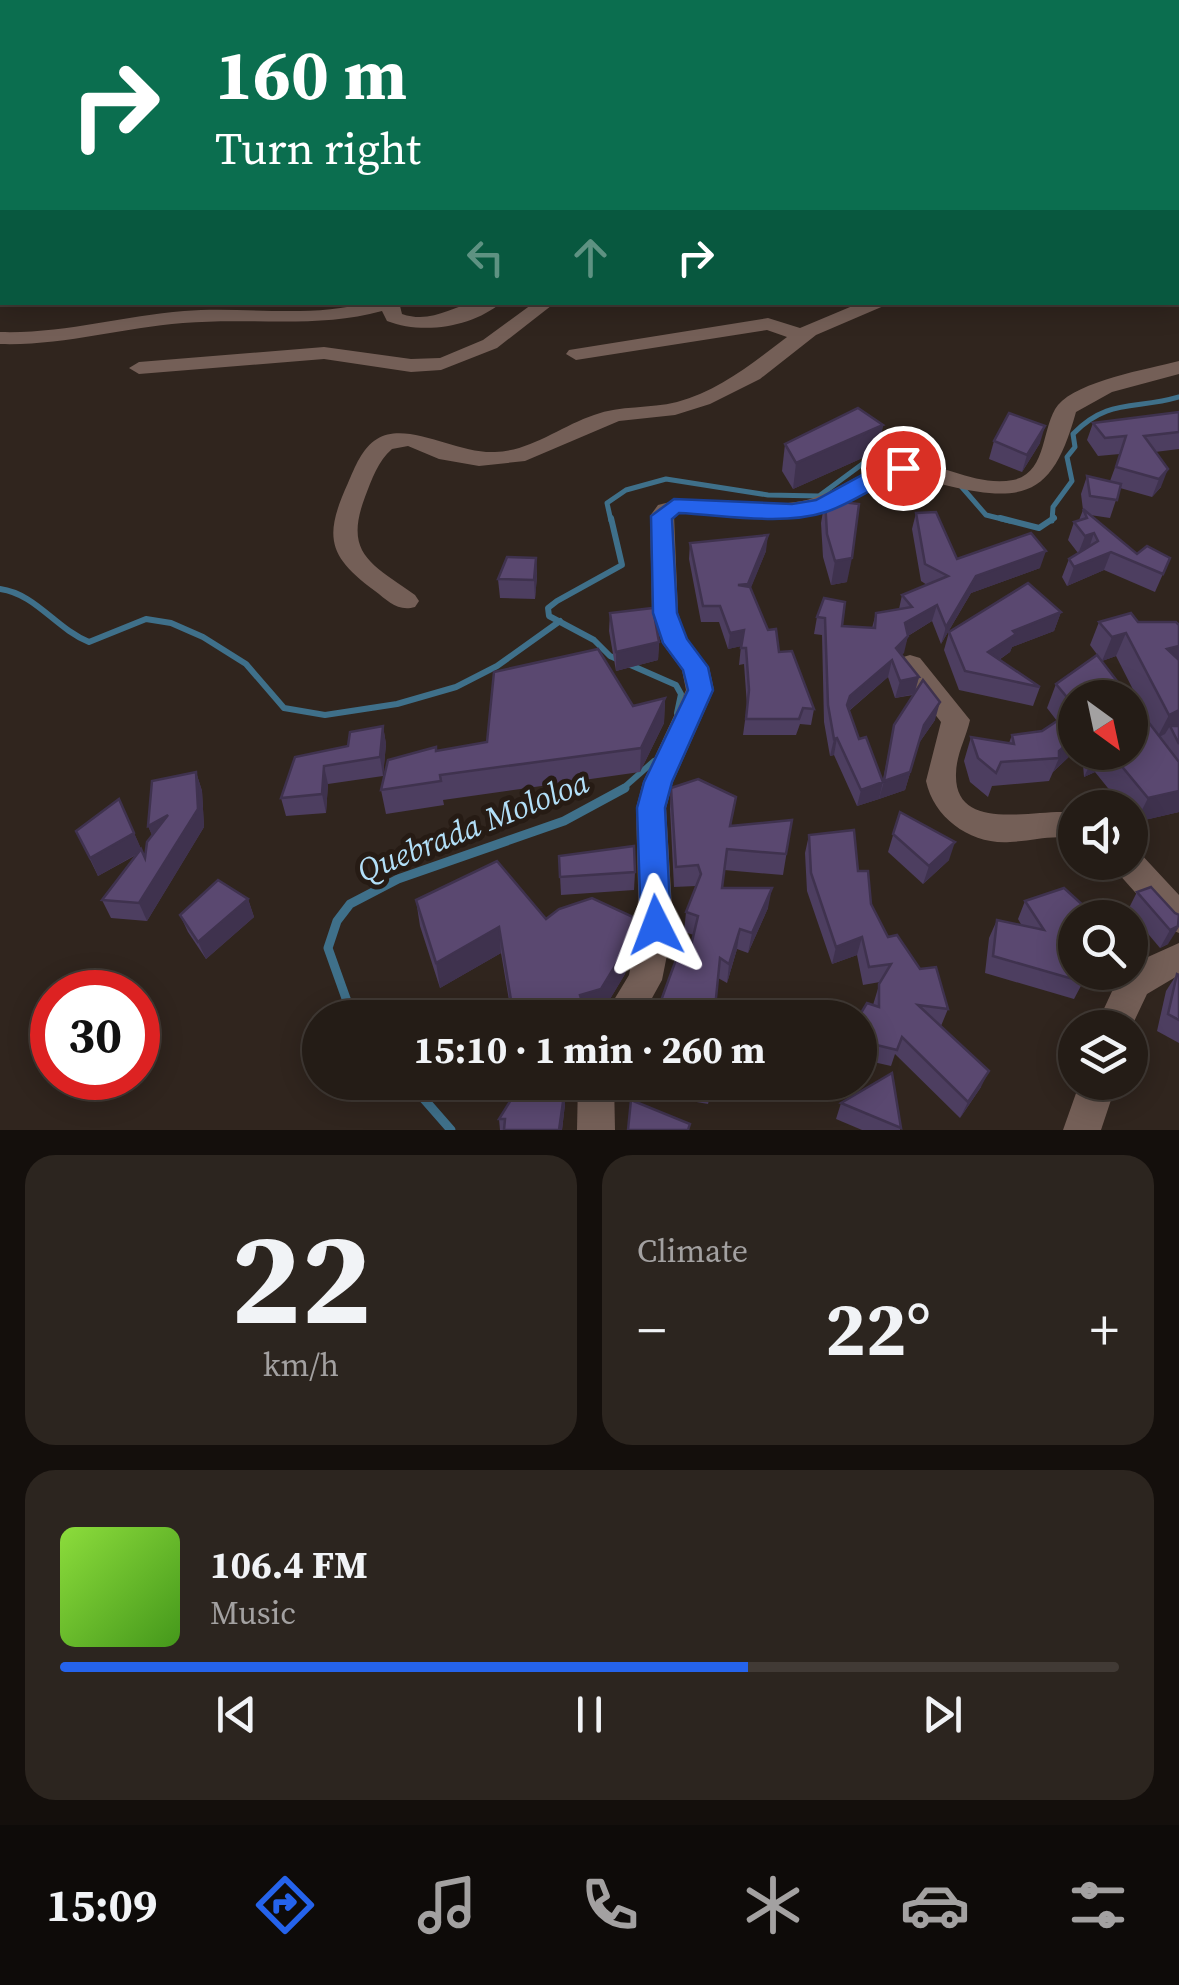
<!DOCTYPE html>
<html lang="en">
<head>
<meta charset="utf-8">
<style>
	:root { --surface:#241c16; --page:#2c251f; --text:#f1f3f6; --muted:#a3a1a1; --line:#413a35; --accent:#2563eb }
	body { margin:0; font-family:"Source Serif 4",serif; background:var(--page); color:var(--text); height:100vh; display:flex; flex-direction:column; font-size:38px; white-space:nowrap }
	* { box-sizing:border-box; margin:0 }
	p { font-size:32px; color:var(--muted) }
	.icon { flex:none; width:55px; height:55px; fill:none; stroke:currentColor; stroke-width:2; stroke-linecap:round; stroke-linejoin:round }
	.map { position:relative; height:1130px; overflow:hidden }
	.drawer { display:flex; flex-direction:column; gap:25px; padding:25px; background:#140f0c; flex:1 }
	.drawer>* { flex:none }
	.hud { position:absolute; left:0px; top:0px; width:1180px; height:305px; box-shadow:0 5px 25px #0003,0 0 0 2px var(--line); background:#0b6e4f; color:#fff; overflow:hidden }
	.needle { width:65px; rotate:147deg }
	.buttons { position:absolute; left:1058px; top:680px; display:grid; gap:20px }
	.buttons a { display:grid; place-items:center; width:90px; height:90px; border-radius:50%; background:var(--surface); box-shadow:0 5px 25px #0003,0 0 0 2px var(--line); font-size:50px }
	.speed { position:absolute; left:30px; top:970px; display:flex; gap:20px; font-size:50px; font-weight:700; text-align:center }
	.speed>* { display:grid; place-content:center; width:130px; height:130px; border-radius:50%; background:var(--surface); box-shadow:0 5px 25px #0003,0 0 0 2px var(--line); line-height:1 }
	.speed .limit { border:15px solid #d22; background:#fff; color:#111 }
	.pin { position:absolute; display:grid; place-items:center; width:85px; height:85px; color:#fff; margin:-42px; border:5px solid #fff; border-radius:50%; box-shadow:0 2px 10px #0007 }
	.me { position:absolute; width:110px; margin:-55px; rotate:357deg; stroke-linejoin:round; filter:drop-shadow(0 0 8px #0008) }
	.turn { display:flex; align-items:center; gap:35px; height:210px; padding:0 50px; font-size:45px }
	.turn .icon { width:130px; height:130px; stroke-width:2.5 }
	.turn b { display:block; font-size:70px; line-height:85px }
	.lanes { display:flex; align-items:center; height:95px; padding:0 50px; background:#0003; justify-content:center; gap:50px; direction:ltr }
	.lanes .off { opacity:.35 }
	.big { font-size:75px; font-weight:700; line-height:1.1 }
	.drawer .card { flex:1; display:flex; flex-direction:column; justify-content:center; gap:15px; min-width:0; padding:0 35px; border-radius:30px; background:var(--page) }
	.drawer .dial { align-items:center; gap:0 }
	.dial b { font-size:130px; line-height:1 }
	.song { display:flex; align-items:center; gap:30px }
	.cover { width:120px; height:120px; border-radius:15px; background:linear-gradient(135deg,hsl(90 70% 55%),hsl(100 70% 35%)) }
	.played { height:10px; border-radius:5px; background:linear-gradient(90deg,var(--accent) 65%,var(--line) 65%) }
	.keys { display:flex; justify-content:space-around; direction:ltr }
	.heat { display:flex; justify-content:space-between; align-items:center; font-size:55px; direction:ltr }
	.drawer .tiles { flex:1; display:grid; gap:25px; grid-template-columns:1fr 1fr }
	.card:last-child { grid-column:span 2 }
	.trip { position:absolute; left:302px; top:1000px; width:575px; height:100px; border-radius:50px; background:var(--surface); box-shadow:0 5px 25px #0003,0 0 0 2px var(--line); font-weight:700; line-height:100px; text-align:center }
	.dock { display:flex; height:160px; justify-content:space-around; align-items:center; background:#0e0b09; color:var(--muted) }
	.dock .icon { width:70px; height:70px }
	.dock .active { color:var(--accent) }
	.dock b { font-size:45px; color:var(--text) }
	.map>svg:first-child { display:block }
	.lines { fill:none; stroke-linecap:round; stroke-linejoin:round }
	.stream-far2 { stroke:#3f708a; stroke-width:5 }
	.stream-far1 { stroke:#3f708a; stroke-width:6 }
	.stream { stroke:#3f708a; stroke-width:9 }
	.minor { fill:#745f57; fill-rule:evenodd }
	.wall { fill:#4d3e60; fill-rule:evenodd }
	.shaded-wall { fill:#3f324e }
	.building { fill:#5a4870; stroke:#3f324e; stroke-width:2.5 }
	.route { fill:#2563eb; stroke:#184099; stroke-width:2.5 }
	.labels { text-anchor:middle; dominant-baseline:central; stroke-width:10; stroke-linejoin:round; paint-order:stroke }
	.water-label { font-size:32px; font-style:italic; fill:#b2dff8; stroke:#261b14 }
</style>
</head>
<body>
<div class="map">
<svg width="1179" height="1130" viewBox="0 0 1179 1130">
	<rect width="100%" height="100%" fill="#30251e"/>
	<g class="lines">
		<g class="stream-far2">
			<polyline points="960,485 986,515 1010,521"/>
			<path d="M611,521L607,503L626,490L666,479L768,495L819,496L884,448C908,446 924,458 942,472"/>
			<path d="M1052,521L1053,507L1072,481L1067,457L1075,447L1073,434C1108,398 1135,410 1179,397"/>
		</g>
		<g class="stream-far1">
			<polyline points="611,518 622,565 557,601 548,608 549,616 594,640 610,656 676,685 681,694 677,713"/>
			<polyline points="1000,518 1039,528 1054,518"/>
			<path d="M0,589C36,594 55,628 89,642L146,619L171,623L203,637L246,664L284,708L325,715L397,704L456,687L497,666L560,621"/>
			<polyline points="620,791 654,761"/>
		</g>
		<g class="stream">
			<polyline points="353,1018 328,948 337,921 350,904 398,879 564,821 625,788"/>
			<polyline points="409,1082 451,1130"/>
		</g>
		<g class="minor">
			<polygon points="475,0 496,0 497,2 477,2"/>
			<polygon points="625,0 647,0 648,2 627,2"/>
			<polygon points="921,0 934,0 935,2 923,2"/>
			<rect x="1178" y="5" width="1" height="8"/>
			<polygon points="1179,50 1179,59 1178,59 1178,50"/>
			<polygon points="1179,127 1179,137 1178,138 1178,128"/>
			<rect x="0" y="237" width="2" height="11"/>
			<polygon points="0,278 2,279 2,290 0,290"/>
			<path d="M370,302H399L402,314C431,324 450,307 476,302C484,301 494,302 502,302C473,327 423,335 387,321L382,311C317,329 250,317 183,323C121,328 62,346 0,344V332C63,334 122,316 184,311C245,306 310,319 370,302Z"/>
			<polygon points="535,302 556,302 497,348 441,370 411,372 324,359 139,374 129,368 139,362 324,347 411,359 440,358 483,340"/>
			<path d="M862,302H893L816,335L760,379L710,404L675,415L619,421L525,461L479,466L439,459L408,446L392,449C378,461 372,479 365,497C343,555 373,564 415,595L419,601L415,607C398,612 388,601 375,591C327,556 324,536 348,483C355,467 362,448 377,439C407,420 457,454 495,452C531,451 561,426 594,415C621,405 649,409 677,402C719,391 753,363 787,337L767,330L576,360L566,354L569,350L768,318L800,328Z"/>
			<path d="M1179,361V374L1112,392L1076,412C1054,491 1029,505 949,486C934,483 919,475 904,476C872,477 844,507 812,514C767,525 720,504 674,515L678,613L687,639L709,667L714,690L673,782L666,808L673,925L662,980L641,1018H603L629,975L639,925L636,808L643,782L686,690L682,670L662,643L652,613L650,516L658,505C706,491 753,511 802,501C839,494 868,461 908,462C943,463 977,487 1013,480C1048,473 1041,426 1058,405C1078,381 1148,369 1179,361Z"/>
			<path d="M910,655L920,658L970,720C966,738 956,755 956,774C954,837 1042,806 1075,813V839C1052,834 1033,841 1010,842C972,845 934,819 926,781L941,722L896,665L900,658Z"/>
			<polygon points="1130,849 1139,852 1179,895 1179,933 1167,928 1117,872 1112,862 1130,862"/>
			<polygon points="1179,943 1179,975 1147,994 1130,1030 1095,1028 1121,972 1130,972 1130,965"/>
			<polygon points="578,1082 614,1082 615,1130 577,1130"/>
			<polygon points="1080,1082 1117,1082 1101,1130 1063,1130"/>
		</g>
	</g>
	<g class="wall">
		<polygon points="1179,412 1179,449 1155,452 1161,487 1152,497 1120,488 1110,518 1090,515 1137,554 1170,558 1155,592 1104,570 1067,586 1062,577 1069,559 1078,553 1068,540 1074,522 1079,520 1083,510 1081,494 1087,476 1110,481 1120,454 1098,456 1087,440 1093,423"/>
		<polygon points="883,425 878,451 793,489 782,471 785,444"/>
		<polygon points="994,441 1040,443 1022,472 989,459"/>
		<polygon points="825,500 847,582 831,585 823,557 821,523"/>
		<path d="M916,513L957,559L1040,568L971,593L941,644L932,621L908,636L902,655L919,677L915,692L935,720L919,743L905,790L879,799L880,796L879,799L857,806L834,755L830,756L824,722L822,635L814,634L817,617L824,598L842,626L872,628L876,613L899,609L902,595L927,585L921,581L912,529ZM888,677L895,698L913,695L894,725L883,780L859,739L849,711Z"/>
		<polygon points="690,543 766,551 750,589 768,630 779,652 814,709 811,725 800,724 796,735 743,735 747,706 744,664 739,665 741,646 728,649 719,622 701,622 689,559"/>
		<polygon points="536,558 537,576 535,599 500,598 498,579"/>
		<polygon points="1061,612 1054,631 1012,647 1010,652 999,660 1040,687 1033,706 959,690 944,650 949,632"/>
		<polygon points="610,613 659,642 658,660 616,671 609,631"/>
		<polygon points="1099,622 1138,622 1179,625 1179,812 1136,822 1130,815 1130,808 1124,808 1095,772 1084,777 1082,752 1130,752 1151,725 1116,656 1102,661 1090,645"/>
		<polygon points="1056,684 1075,698 1075,751 1053,772 1049,781 992,786 988,797 970,782 964,761 971,737 1009,743 1012,735 1042,731 1057,721 1047,708"/>
		<polygon points="665,698 664,723 640,772 443,800 444,805 386,814 381,790 436,751 487,742"/>
		<polygon points="383,726 386,744 383,776 328,784 326,813 286,816 281,798 348,746"/>
		<polygon points="196,772 202,791 204,827 147,921 111,918 102,900 138,854 98,876 76,831 119,799 145,858 152,835 148,826"/>
		<polygon points="671,788 732,826 792,820 783,875 724,870 722,888 768,908 748,953 737,949 727,983 718,978 714,1018 658,1018 659,1006 690,950 694,935 684,932 686,912 696,886 674,887 670,809"/>
		<polygon points="900,812 949,860 923,884 888,852"/>
		<polygon points="809,835 858,871 871,904 888,937 948,1009 941,1026 981,1087 960,1118 895,1054 891,1066 860,1059 860,1018 873,1005 880,982 863,985 857,955 832,964 807,891 805,853"/>
		<polygon points="559,856 635,872 634,890 561,895"/>
		<polygon points="1137,892 1175,913 1168,944 1160,948 1128,910"/>
		<polygon points="248,899 254,917 206,959 188,932 180,915"/>
		<polygon points="416,900 546,919 633,917 632,943 625,974 601,1014 590,1018 512,1018 501,953 440,988 420,926"/>
		<polygon points="1025,901 1075,918 1083,982 1074,999 985,973 989,938 997,920 1022,926 1018,919"/>
		<polygon points="1177,974 1179,975 1179,1043 1157,1031 1166,991"/>
		<polygon points="488,1082 563,1082 565,1104 562,1130 500,1130 499,1119 514,1094 490,1095"/>
		<polygon points="623,1082 714,1082 708,1104 623,1089"/>
		<polygon points="749,1082 778,1082 755,1094"/>
		<polygon points="841,1103 901,1128 900,1130 862,1130 836,1119"/>
	</g>
	<g class="shaded-wall">
		<polygon points="883,425 878,451 793,489 796,463"/>
		<polygon points="1045,426 1040,443 1022,472 1027,455"/>
		<polygon points="1168,469 1161,487 1152,497 1159,479"/>
		<polygon points="1094,533 1088,551 1078,554 1085,536"/>
		<polygon points="768,535 766,551 746,600 738,585"/>
		<polygon points="1046,551 1040,568 971,593 941,644 946,627 976,576"/>
		<polygon points="1111,552 1104,570 1067,586 1074,567"/>
		<polygon points="536,558 537,576 535,599 534,580"/>
		<polygon points="852,558 847,582 831,585 835,561"/>
		<polygon points="937,605 932,621 901,640 905,623"/>
		<polygon points="1061,612 1054,631 1012,647 1010,652 982,671 988,652 1013,631"/>
		<polygon points="744,630 742,646 728,649 730,633"/>
		<polygon points="1126,633 1116,656 1102,661 1112,637"/>
		<polygon points="908,636 904,653 892,665 896,648"/>
		<polygon points="659,642 658,660 616,671 616,652"/>
		<polygon points="1179,646 1179,667 1167,649"/>
		<polygon points="892,660 888,677 846,713 843,722 850,696"/>
		<polygon points="919,677 914,694 895,698 900,681"/>
		<polygon points="665,698 664,723 640,772 641,748"/>
		<polygon points="940,702 935,720 919,743 905,790 879,799 884,781"/>
		<polygon points="1179,710 1179,727 1170,726 1165,734 1157,738 1169,715"/>
		<polygon points="383,726 386,744 383,776 380,757"/>
		<polygon points="1075,737 1075,751 1053,772 1059,758 1059,751"/>
		<polygon points="837,738 834,755 830,756 834,739"/>
		<polygon points="1097,752 1104,752 1095,772 1084,777 1095,754"/>
		<polygon points="324,766 328,784 326,813 322,794"/>
		<polygon points="196,772 202,791 204,827 147,921 139,903"/>
		<polygon points="883,782 879,799 857,806 861,790"/>
		<polygon points="1179,791 1179,812 1136,822 1148,798"/>
		<polygon points="168,815 156,844 148,826"/>
		<polygon points="134,833 142,851 98,876 90,858"/>
		<polygon points="955,842 949,860 923,884 929,866"/>
		<polygon points="772,888 768,908 748,953 752,933"/>
		<polygon points="248,899 254,917 206,959 198,942"/>
		<polygon points="633,917 632,943 625,974 601,1014 590,1018 516,1018"/>
		<polygon points="499,927 501,953 440,988 436,963"/>
		<polygon points="1179,927 1168,944 1160,948 1170,930"/>
		<polygon points="740,929 737,949 727,983 729,964"/>
		<polygon points="862,937 857,955 832,964 836,947"/>
		<polygon points="989,1071 981,1087 960,1118 968,1102"/>
		<polygon points="758,1082 778,1082 755,1094"/>
		<polygon points="565,1088 565,1104 562,1130 559,1130"/>
	</g>
	<g class="building">
		<polygon points="858,408 883,425 796,463 785,444"/>
		<polygon points="1179,412 1179,432 1144,436 1168,469 1159,479 1116,467 1126,436 1105,438 1093,423"/>
		<polygon points="1009,413 1045,426 1027,455 994,441"/>
		<polygon points="1087,476 1121,484 1117,500 1090,496"/>
		<polygon points="825,500 859,504 852,558 835,561 827,534"/>
		<polygon points="1083,509 1137,554 1147,546 1170,558 1163,574 1111,552 1074,567 1069,559 1098,541 1094,533 1085,536 1074,522 1087,518"/>
		<polygon points="936,512 957,559 1031,533 1046,551 976,576 946,627 937,605 905,623 908,636 896,648 919,677 900,681 892,660 850,696 847,705 859,739 866,737 883,782 861,790 837,738 834,739 828,705 825,618 817,617 824,598 845,602 842,626 875,628 876,613 912,607 902,595 948,576 925,564 916,513"/>
		<polygon points="768,535 748,584 738,585 750,587 768,630 776,629 779,652 792,651 814,709 803,708 799,719 746,719 749,690 746,648 741,648 744,630 730,633 720,606 703,606 690,543"/>
		<polygon points="507,557 536,558 534,580 498,579"/>
		<polygon points="1028,583 1061,612 1013,631 1016,634 988,652 1040,687 965,671 949,632"/>
		<polygon points="653,608 659,642 616,652 610,613"/>
		<polygon points="1131,613 1138,622 1176,622 1179,625 1179,646 1167,649 1179,660 1179,710 1169,715 1126,633 1112,637 1099,622"/>
		<polygon points="598,649 633,706 665,698 641,748 440,775 441,781 381,790 388,760 436,747 436,751 487,742 494,672"/>
		<polygon points="1097,655 1130,698 1075,698 1075,707 1056,684"/>
		<polygon points="923,680 940,702 924,725 910,772 884,781 894,725"/>
		<polygon points="1130,698 1179,762 1179,791 1148,798 1110,752 1130,752"/>
		<polygon points="1075,709 1075,737 1059,751 1059,758 1001,762 996,773 978,758 971,737 1014,744 1012,735 1042,731"/>
		<polygon points="383,726 380,757 324,766 322,794 281,798 295,757 348,746 350,732"/>
		<polygon points="1170,726 1179,726 1179,744"/>
		<polygon points="196,772 198,809 139,903 102,900 141,849 145,858 147,842 168,815 148,826 152,781"/>
		<polygon points="698,779 736,797 730,826 792,820 786,854 727,849 722,888 772,888 752,933 740,929 729,964 720,958 714,1018 659,1006 681,946 690,950 698,916 686,912 701,874 698,865 676,867 671,788"/>
		<polygon points="119,799 134,833 90,858 76,831"/>
		<polygon points="900,812 955,842 929,866 893,834"/>
		<polygon points="854,830 858,871 868,871 871,904 888,937 897,935 920,969 936,967 948,1009 918,1005 989,1071 968,1102 902,1037 897,1050 860,1041 860,1018 858,1018 867,1003 879,1007 879,984 891,964 869,967 862,937 836,947 811,873 809,835"/>
		<polygon points="634,846 635,872 560,877 559,856"/>
		<polygon points="497,861 546,919 559,909 592,898 633,917 626,948 601,989 580,995 582,1002 514,1018 499,927 436,963 416,900"/>
		<polygon points="218,880 248,899 198,942 180,915"/>
		<polygon points="1151,887 1175,913 1179,915 1178,926 1170,930 1137,892"/>
		<polygon points="1064,888 1097,918 1075,918 1075,972 1084,972 1083,982 993,956 997,920 1044,930 1025,901"/>
		<polygon points="1177,974 1179,975 1179,1020 1168,1014"/>
		<polygon points="794,1011 796,1018 783,1018"/>
		<polygon points="892,1073 901,1128 841,1103"/>
		<polygon points="522,1082 560,1082 558,1088 565,1088 559,1130 504,1130 505,1119 499,1119"/>
		<polygon points="681,1082 712,1082 710,1088"/>
		<polygon points="631,1100 690,1124 688,1130 628,1130"/>
	</g>
	<path class="route" d="M903,462L914,468L911,473C880,481 856,502 826,512C782,526 725,515 679,513L672,519L677,613L687,639L708,667L713,690L672,782L665,808L671,925L667,935L656,939L645,935L641,925L637,808L644,782L688,690L683,670L663,643L653,613L651,516L674,499L792,504L816,500L875,468Z"/>
	<g class="labels">
		<g class="water-label">
			<text transform="translate(473 826) rotate(-22)">Quebrada Mololoa</text>
		</g>
	</g>
</svg>
<div class="buttons">
<a><svg class="needle" viewBox="-14 -14 28 28"><path d="M0-13l5 13h-10z" fill="#e53935"/><path d="M0 13l5-13h-10z" fill="#a3a1a1"/></svg></a>
<a><svg class="icon" aria-label="sound" viewBox="0 0 24 24"><path d="M4 9h4l5-4v14l-5-4H4zM17 9q2 3 0 6"/></svg></a>
<a><svg class="icon" aria-label="search" viewBox="0 0 24 24"><circle cx="10" cy="10" r="6"/><path d="M15 15l6 6"/></svg></a>
<a><svg class="icon" aria-label="layers" viewBox="0 0 24 24"><path d="M12 4l9 5-9 5-9-5zM3 14l9 5 9-5"/></svg></a>
</div>
<div class="speed"><div class="limit">30</div></div>
<div class="pin" style="left:903px;top:468px;background:#d93025"><svg class="icon" aria-label="arrive" viewBox="0 0 24 24"><path d="M6 21V4h12l-3 4 3 4H6"/></svg></div>
<svg class="me" style="left:656px;top:925px" viewBox="-20 -20 40 40"><path d="M0-17L14 15 0 8-14 15z" fill="#2563eb" stroke="#fff" stroke-width="4"/></svg>
<div class="trip">15:10 · 1 min · 260 m</div>
<div class="hud">
<div class="turn"><svg class="icon" aria-label="right" viewBox="0 0 24 24"><path d="M7 20v-9h11M14 6l5 5-5 5"/></svg><div><b>160 m</b>Turn right</div></div>
<div class="lanes"><svg class="icon off" aria-label="left" viewBox="0 0 24 24"><path d="M17 20v-9H6M10 6l-5 5 5 5"/></svg><svg class="icon off" aria-label="ahead" viewBox="0 0 24 24"><path d="M12 20V5M6 11l6-6 6 6"/></svg><svg class="icon" aria-label="right" viewBox="0 0 24 24"><path d="M7 20v-9h11M14 6l5 5-5 5"/></svg></div>
</div>
</div>
<section class="drawer">
<div class="tiles">
<div class="card dial"><b>22</b><p>km/h</p></div>
<div class="card"><p>Climate</p>
<div class="heat"><a>−</a><b class="big">22°</b><a>+</a></div>
</div>
<div class="card">
<div class="song"><i class="cover"></i><div><b>106.4 FM</b><p>Music</p></div></div>
<div class="played"></div>
<div class="keys"><svg class="icon" aria-label="previous" viewBox="0 0 24 24"><path d="M18 5L8 12l10 7zM5 5v14"/></svg><svg class="icon" aria-label="pause" viewBox="0 0 24 24"><path d="M8 5v14M16 5v14"/></svg><svg class="icon" aria-label="next" viewBox="0 0 24 24"><path d="M6 5l10 7-10 7zM19 5v14"/></svg></div>
</div>
</div>
</section>
<nav class="dock">
<b>15:09</b>
<svg class="icon active" aria-label="directions" viewBox="0 0 24 24"><path d="M12 3l9 9-9 9-9-9zM9 14v-3h6M13 9l2 2-2 2"/></svg>
<svg class="icon" aria-label="music" viewBox="0 0 24 24"><path d="M9 18V5l10-2v13"/><circle cx="6" cy="18" r="3"/><circle cx="16" cy="16" r="3"/></svg>
<svg class="icon" aria-label="phone" viewBox="0 0 24 24"><path d="M5 4h4l2 5-3 2q2 4 5 5l2-3 5 2v4C11 20 4 13 5 4z"/></svg>
<svg class="icon" aria-label="climate" viewBox="0 0 24 24"><path d="M12 3v18M4 7l16 10M4 17L20 7"/></svg>
<svg class="icon" aria-label="car" viewBox="0 0 24 24"><path d="M5 17H2v-5l4-1 3-4h7l3 4 3 1v5h-3M9 17h6M6 11h13"/><circle cx="7" cy="17" r="2"/><circle cx="17" cy="17" r="2"/></svg>
<svg class="icon" aria-label="filters" viewBox="0 0 24 24"><path d="M4 7h16M4 17h16"/><circle cx="9" cy="7" r="2"/><circle cx="15" cy="17" r="2"/></svg>
</nav>
</body>
</html>
